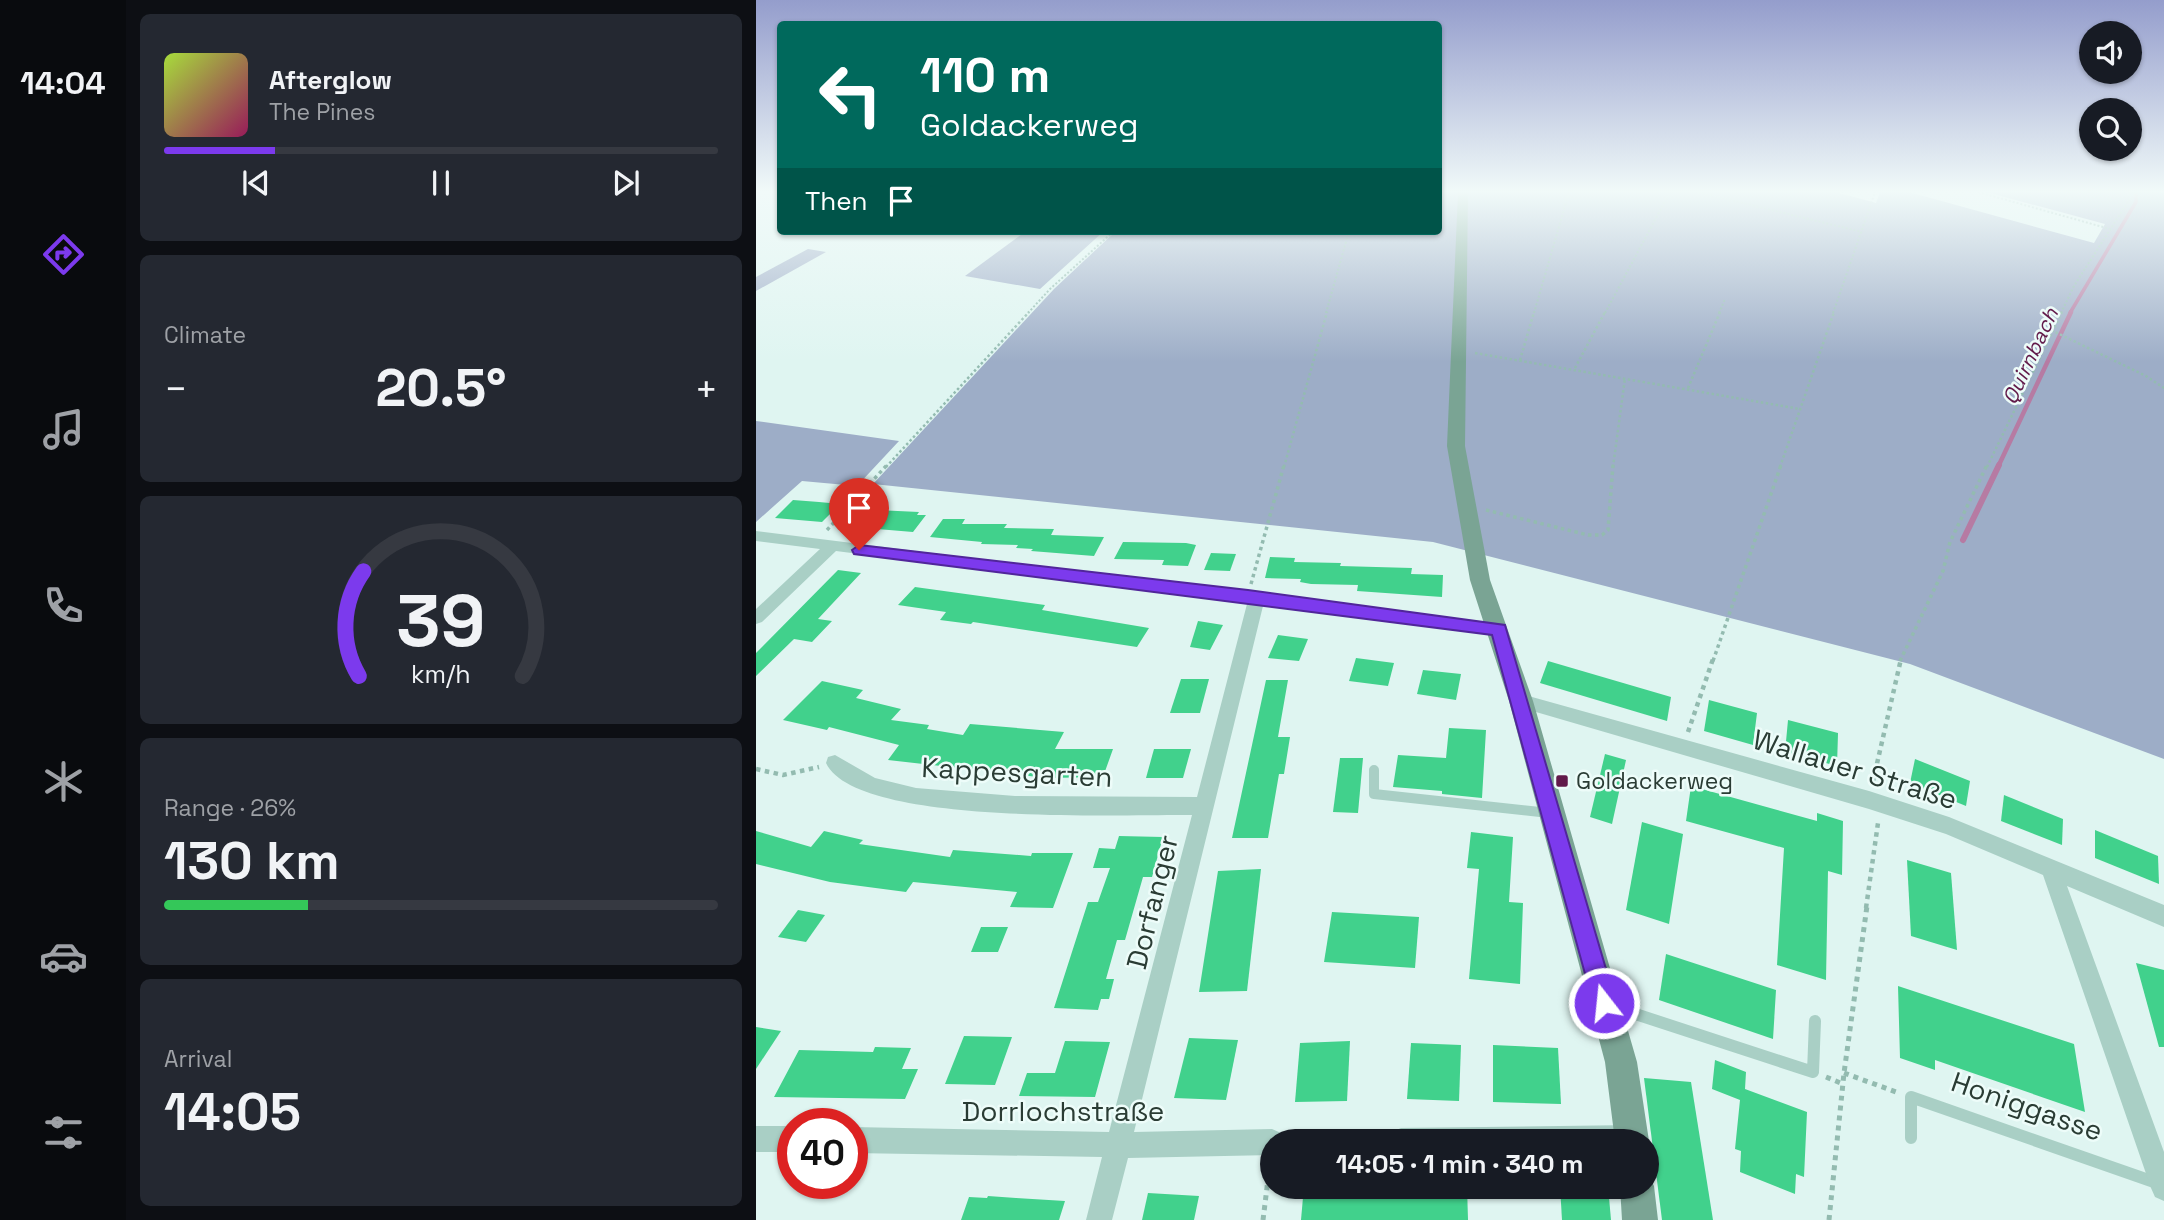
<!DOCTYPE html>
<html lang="en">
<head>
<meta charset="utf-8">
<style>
	:root { --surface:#171b24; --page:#242831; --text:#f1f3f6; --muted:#9ea1a6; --line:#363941; --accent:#7c3aed }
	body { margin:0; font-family:"Space Grotesk",sans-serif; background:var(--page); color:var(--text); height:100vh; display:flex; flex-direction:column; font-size:26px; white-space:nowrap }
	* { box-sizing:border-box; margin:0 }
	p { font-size:23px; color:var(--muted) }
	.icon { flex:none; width:38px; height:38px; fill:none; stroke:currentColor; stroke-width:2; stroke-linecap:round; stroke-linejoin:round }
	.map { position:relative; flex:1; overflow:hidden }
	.details { display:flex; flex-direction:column; gap:14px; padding:14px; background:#0d0f14; width:630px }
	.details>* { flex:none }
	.hud { position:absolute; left:21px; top:21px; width:665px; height:214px; border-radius:7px; box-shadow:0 2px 5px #0004; background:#00695c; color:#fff; overflow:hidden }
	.fabs { position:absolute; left:1323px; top:21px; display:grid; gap:14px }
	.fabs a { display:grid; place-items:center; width:63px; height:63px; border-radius:50%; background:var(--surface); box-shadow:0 2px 5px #0004; font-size:35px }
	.speed { position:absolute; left:21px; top:1108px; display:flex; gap:14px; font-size:35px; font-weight:700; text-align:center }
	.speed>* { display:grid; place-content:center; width:91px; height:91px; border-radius:50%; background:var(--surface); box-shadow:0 2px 5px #0004; line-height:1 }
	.speed .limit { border:10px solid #d22; background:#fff; color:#111 }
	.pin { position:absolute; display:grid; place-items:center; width:60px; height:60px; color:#fff; margin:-72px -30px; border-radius:50% 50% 50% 0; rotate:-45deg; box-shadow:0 0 7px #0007 }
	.pin .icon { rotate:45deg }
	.me { position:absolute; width:77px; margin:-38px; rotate:344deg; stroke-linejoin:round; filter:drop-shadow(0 0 5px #0008) }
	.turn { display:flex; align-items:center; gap:24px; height:147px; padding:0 28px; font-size:32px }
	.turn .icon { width:91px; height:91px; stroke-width:2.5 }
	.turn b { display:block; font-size:49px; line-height:60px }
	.then { display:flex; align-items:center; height:66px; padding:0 28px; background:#0003; gap:14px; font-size:26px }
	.big { font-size:52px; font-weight:700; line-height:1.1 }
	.details .card { flex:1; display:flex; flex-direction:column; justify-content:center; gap:10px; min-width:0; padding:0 24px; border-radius:10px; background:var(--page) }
	.details .dial { align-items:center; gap:0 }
	.dial svg { height:182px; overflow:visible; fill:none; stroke:var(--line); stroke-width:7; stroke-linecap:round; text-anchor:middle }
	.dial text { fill:var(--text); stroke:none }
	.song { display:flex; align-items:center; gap:21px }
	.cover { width:84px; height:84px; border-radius:10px; background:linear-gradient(135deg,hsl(80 70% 55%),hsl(330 70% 35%)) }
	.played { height:7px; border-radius:4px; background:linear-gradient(90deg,var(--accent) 20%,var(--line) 20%) }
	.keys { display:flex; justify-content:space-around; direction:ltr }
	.heat { display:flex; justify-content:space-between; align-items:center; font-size:38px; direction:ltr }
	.charge { height:10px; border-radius:5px; background:linear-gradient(90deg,#34c759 26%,var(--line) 0) }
	.trip { position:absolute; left:504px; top:1129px; width:399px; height:70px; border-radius:35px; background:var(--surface); box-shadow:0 2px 5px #0004; font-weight:700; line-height:70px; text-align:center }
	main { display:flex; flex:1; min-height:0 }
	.tabs { display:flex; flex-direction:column; width:126px; justify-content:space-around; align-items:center; background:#090b0e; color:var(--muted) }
	.tabs .icon { width:49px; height:49px }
	.tabs .active { color:var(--accent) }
	.tabs b { font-size:32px; color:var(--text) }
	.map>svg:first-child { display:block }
	.green { fill:#9dadc7 }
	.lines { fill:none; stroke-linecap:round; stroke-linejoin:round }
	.stream-far2 { stroke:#b67ba3; stroke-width:3.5 }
	.stream-far1 { stroke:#b67ba3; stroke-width:4.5 }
	.stream { stroke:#b67ba3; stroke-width:6 }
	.building { fill:#41d18c }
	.path-far4 { stroke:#93bbb0; stroke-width:2; stroke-dasharray:2 2; stroke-linecap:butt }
	.path-far3 { stroke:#93bbb0; stroke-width:2.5; stroke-dasharray:2.5 2.5; stroke-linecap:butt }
	.path-far2 { stroke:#93bbb0; stroke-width:3.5; stroke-dasharray:3.5 3.5; stroke-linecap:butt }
	.path-far1 { stroke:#93bbb0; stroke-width:4.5; stroke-dasharray:4.5 4.5; stroke-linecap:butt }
	.path { stroke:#93bbb0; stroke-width:5; stroke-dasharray:5 5; stroke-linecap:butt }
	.lane-far1 { stroke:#a9cfc5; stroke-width:10 }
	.lane { stroke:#a9cfc5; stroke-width:12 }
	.street { fill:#a9cfc5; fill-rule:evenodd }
	.secondary { fill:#7aa494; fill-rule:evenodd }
	.route { fill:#7c3aed; stroke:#51269a; stroke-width:2 }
	.poi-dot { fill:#621a4a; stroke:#edfcf9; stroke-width:2.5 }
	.labels { text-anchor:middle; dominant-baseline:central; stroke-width:5; stroke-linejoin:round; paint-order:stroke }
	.far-water-label { font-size:21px; font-style:italic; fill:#621a4a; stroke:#edfcf9 }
	.poi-label { font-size:23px; fill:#2a3c34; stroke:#edfcf9; text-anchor:start }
	.near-street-label { font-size:28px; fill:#2a3c34; stroke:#edfcf9 }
</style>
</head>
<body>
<main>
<nav class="tabs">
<b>14:04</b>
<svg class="icon active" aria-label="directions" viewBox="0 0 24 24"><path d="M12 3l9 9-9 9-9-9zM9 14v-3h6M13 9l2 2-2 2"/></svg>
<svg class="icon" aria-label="music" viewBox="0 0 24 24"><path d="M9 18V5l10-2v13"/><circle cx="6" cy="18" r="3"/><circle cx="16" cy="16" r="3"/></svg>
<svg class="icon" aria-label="phone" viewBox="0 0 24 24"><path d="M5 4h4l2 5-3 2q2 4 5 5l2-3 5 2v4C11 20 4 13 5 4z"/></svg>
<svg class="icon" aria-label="climate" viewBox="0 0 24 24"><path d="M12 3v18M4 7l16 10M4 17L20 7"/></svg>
<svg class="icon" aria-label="car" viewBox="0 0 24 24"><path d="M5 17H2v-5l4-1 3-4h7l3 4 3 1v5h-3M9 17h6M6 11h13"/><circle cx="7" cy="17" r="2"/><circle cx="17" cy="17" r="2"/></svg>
<svg class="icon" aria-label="filters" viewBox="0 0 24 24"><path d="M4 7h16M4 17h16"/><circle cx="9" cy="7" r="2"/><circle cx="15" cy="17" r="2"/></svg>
</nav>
<section class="details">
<div class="card">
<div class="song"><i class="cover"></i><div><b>Afterglow</b><p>The Pines</p></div></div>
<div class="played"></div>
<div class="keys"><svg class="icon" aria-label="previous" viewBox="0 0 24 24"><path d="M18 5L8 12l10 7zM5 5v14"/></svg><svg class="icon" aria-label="pause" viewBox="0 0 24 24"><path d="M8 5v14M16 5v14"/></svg><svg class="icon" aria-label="next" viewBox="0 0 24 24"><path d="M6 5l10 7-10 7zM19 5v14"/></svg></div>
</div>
<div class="card"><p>Climate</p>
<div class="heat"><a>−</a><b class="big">20.5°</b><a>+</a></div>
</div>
<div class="card dial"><svg viewBox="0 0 100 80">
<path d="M14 69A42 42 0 1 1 86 69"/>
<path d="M14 69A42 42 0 0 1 16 23" stroke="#7c3aed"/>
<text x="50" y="56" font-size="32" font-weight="700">39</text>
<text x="50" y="72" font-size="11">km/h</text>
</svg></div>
<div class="card"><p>Range · 26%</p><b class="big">130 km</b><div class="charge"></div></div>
<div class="card"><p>Arrival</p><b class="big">14:05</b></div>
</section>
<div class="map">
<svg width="1408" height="1220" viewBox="0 0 1408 1220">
	<rect width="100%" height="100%" fill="#dff5f1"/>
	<g class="green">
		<polygon points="683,192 1080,192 1120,203 1124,192 1153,192 1338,243 1349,224 1230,192 1408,192 1408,759 1154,664 677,542 117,484 298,289 360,231 682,231"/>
		<polygon points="270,231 348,231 284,289 209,276"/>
		<polygon points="52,249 70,252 0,291 0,277"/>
		<polygon points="0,421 143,441 101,486 46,481 0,522"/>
	</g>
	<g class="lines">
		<polyline class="stream-far2" points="1314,313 1380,202 1380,192"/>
		<polyline class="stream-far1" points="1242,467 1315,312"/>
		<polyline class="stream" points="1207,540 1243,465"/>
	</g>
	<g class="building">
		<polygon points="37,500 63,502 84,504 66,522 19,518"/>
		<polygon points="99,509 163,512 161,515 170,515 157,532 85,526"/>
		<polygon points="187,519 209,519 206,524 251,524 248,528 298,529 295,535 348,537 338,556 275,551 277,549 260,548 262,545 225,544 226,542 174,537"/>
		<polygon points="367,542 430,543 440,545 432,566 406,565 408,560 358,559"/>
		<polygon points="455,553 480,554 474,571 448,570"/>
		<polygon points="514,557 539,558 538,562 585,563 584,566 656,568 655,574 687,575 686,597 601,591 602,585 555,584 544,582 545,579 509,578"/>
		<polygon points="82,570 105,573 62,619 76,621 56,642 38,639 0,676 0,653"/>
		<polygon points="159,587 289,605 286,610 393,628 381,647 217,622 215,624 184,620 190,612 142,605"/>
		<polygon points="442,621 467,625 454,650 434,647"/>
		<polygon points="522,635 552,639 543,661 512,658"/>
		<polygon points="600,658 638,663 632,686 593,681"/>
		<polygon points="792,661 915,697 911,721 784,683"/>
		<polygon points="667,670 705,674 700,700 661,694"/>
		<polygon points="425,679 453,679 444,713 414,713"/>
		<polygon points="510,680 532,680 522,737 534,737 528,774 523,774 512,838 476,838"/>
		<polygon points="66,681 107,690 100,698 145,709 135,720 173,725 171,729 207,735 214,724 308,732 299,749 357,749 347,777 291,778 132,760 143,745 73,727 71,730 27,720"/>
		<polygon points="953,700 1001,713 997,745 948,731"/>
		<polygon points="1032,720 1082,733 1081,766 1029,752"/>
		<polygon points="693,728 730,730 726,798 686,794 686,791 637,787 642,755 690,758"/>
		<polygon points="398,749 435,749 427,778 390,778"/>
		<polygon points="849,754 870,760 856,824 834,817"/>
		<polygon points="584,758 607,758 602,813 577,812"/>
		<polygon points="1159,759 1214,781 1210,806 1154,783"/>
		<polygon points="935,786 1061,821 1061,813 1087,821 1086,875 1072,871 1070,980 1021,965 1028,848 930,821"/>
		<polygon points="1248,795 1307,819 1306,845 1245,821"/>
		<polygon points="886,822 927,834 913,924 870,910"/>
		<polygon points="1339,830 1402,856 1403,884 1339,858"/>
		<polygon points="0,831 55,847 68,831 107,840 103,844 194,857 197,850 275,856 276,853 317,853 297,908 254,907 261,892 157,882 150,892 74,882 0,864"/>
		<polygon points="715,832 757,837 753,902 767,903 764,984 713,979 723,869 711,868"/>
		<polygon points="363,836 407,837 396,877 387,877 369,940 361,940 350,979 358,979 353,999 345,999 342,1010 298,1008 332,902 342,902 354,868 337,868 343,848 359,849"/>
		<polygon points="1151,860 1195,873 1201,950 1155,936"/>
		<polygon points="505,869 491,991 443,992 462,871"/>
		<polygon points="42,910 69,915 50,942 22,937"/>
		<polygon points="576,912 663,917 659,968 568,962"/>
		<polygon points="225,927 252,927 242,952 215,952"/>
		<polygon points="910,954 1020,990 1017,1039 903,1000"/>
		<polygon points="1380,963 1408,970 1408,1047 1403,1047"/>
		<polygon points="1142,986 1318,1044 1329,1112 1179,1060 1179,1070 1144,1058"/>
		<polygon points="0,1027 25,1031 0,1069"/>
		<polygon points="208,1036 256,1037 239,1085 189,1084"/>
		<polygon points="433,1038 482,1040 470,1100 418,1098"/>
		<polygon points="309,1041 354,1042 339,1097 263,1096 271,1073 299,1073"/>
		<polygon points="594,1041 591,1101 539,1102 544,1043"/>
		<polygon points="655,1043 705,1045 703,1101 651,1099"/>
		<polygon points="737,1045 802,1048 805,1104 737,1102"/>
		<polygon points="119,1047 155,1048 146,1069 162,1069 149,1099 18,1097 43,1050 117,1052"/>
		<polygon points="959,1060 990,1072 989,1089 1051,1112 1048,1177 1040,1174 1039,1194 984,1172 985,1151 979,1149 984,1100 956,1089"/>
		<polygon points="888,1078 935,1082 957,1220 906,1220"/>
		<polygon points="548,1186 711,1186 712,1220 545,1220"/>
		<polygon points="804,1186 852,1186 855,1220 806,1220"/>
		<polygon points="392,1193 443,1196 438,1220 386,1220"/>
		<polygon points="232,1196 260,1198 309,1201 303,1220 205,1220 213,1197 231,1198"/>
	</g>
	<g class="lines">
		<g class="path-far4">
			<polyline points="942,192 1106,232"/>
			<polyline points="1222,192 1354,229"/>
			<polyline points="272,313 294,289 358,231"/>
			<polyline points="570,313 593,231"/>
			<polyline points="778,313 813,192"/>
			<polyline points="849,313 914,192"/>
			<polyline points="963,313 969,299"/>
			<polyline points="1077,313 1119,192"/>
			<polyline points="1305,313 1318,286 1373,200 1374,192"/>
		</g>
		<g class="path-far3">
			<polyline points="1295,330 1390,376 1408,388"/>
			<polyline points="719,353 1044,409"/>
			<polyline points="764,360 778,312"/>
			<polyline points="819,368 849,312"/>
			<polyline points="932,388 964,312"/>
			<polyline points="130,467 273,312"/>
			<polyline points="528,467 571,312"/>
			<polyline points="857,467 869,378"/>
			<polyline points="1024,467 1078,312"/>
			<polyline points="1231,467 1306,312"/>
		</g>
		<g class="path-far2">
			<polyline points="730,510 832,535 846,535 852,530 857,465"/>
			<polyline points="71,530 131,465"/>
			<polyline points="495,584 528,465"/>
			<polyline points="957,661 1025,465"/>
			<polyline points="1144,661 1187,571 1194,542 1231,465"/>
		</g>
		<g class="path-far1">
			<polyline points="932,732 957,659"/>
			<polyline points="0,769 27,775 63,767"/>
			<polyline points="1117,781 1145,659"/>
			<polyline points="1110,908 1122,823"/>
		</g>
		<g class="path">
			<polyline points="1088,1073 1143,1093"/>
			<polyline points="1070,1077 1087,1084"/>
			<polyline points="507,1220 514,1163"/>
			<polyline points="1073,1220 1088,1073 1111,906"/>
		</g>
		<polyline class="lane-far1" points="618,770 618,794 793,813"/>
		<g class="lane">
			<polyline points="858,1007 1057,1072 1059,1021"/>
			<polyline points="1155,1138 1155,1097 1401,1183"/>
		</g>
		<g class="street">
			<path d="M0,531L496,593L501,591L507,594L749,626L751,630L749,634L743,636L507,606L378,1132L516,1129L525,1133L528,1141H516V1155L372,1158L356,1220H330L346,1157L96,1153V1127L353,1132L436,815C369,814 100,827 70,763L72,757L79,755L119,778L160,788L259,796L441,797L491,604L80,551L6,622L0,624V609L64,549L0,541Z"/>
			<polygon points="765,694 1113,791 1193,817 1408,905 1408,927 1311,886 1408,1152 1408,1201 1399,1197 1395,1188 1287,875 1190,834 1113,809 759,706 756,701 759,696"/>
			<polygon points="876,1125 885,1129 887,1141 632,1141 636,1132 645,1128"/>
			<rect x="0" y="1126" width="37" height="26"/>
		</g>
		<g class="secondary">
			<polygon points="702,192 712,192 709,446 734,580 777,701 881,1062 893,1141 891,1146 891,1141 859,1141 849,1062 753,701 714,580 691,446"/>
			<polygon points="891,1173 898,1186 902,1220 866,1220 864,1186 891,1186"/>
		</g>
	</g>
	<linearGradient id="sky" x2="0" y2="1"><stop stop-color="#949dcc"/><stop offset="0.53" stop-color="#f1faf9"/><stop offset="1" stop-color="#f1faf9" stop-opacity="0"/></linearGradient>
	<rect width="1408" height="362" fill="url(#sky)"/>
	<polygon class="route" points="103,545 492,590 749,625 860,1003 856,1012 848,1015 840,1012 837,1003 736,635 98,554 96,550"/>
	<rect class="poi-dot" x="799" y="774" width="14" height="14" rx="3.5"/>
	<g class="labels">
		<g class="far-water-label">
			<text transform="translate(1274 356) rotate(-65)">Quirnbach</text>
		</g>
		<g class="poi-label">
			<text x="820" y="781">Goldackerweg</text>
		</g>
		<g class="near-street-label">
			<text transform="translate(1099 769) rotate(17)">Wallauer Straße</text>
			<text transform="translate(261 772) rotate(3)">Kappesgarten</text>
			<text transform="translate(396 902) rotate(-76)">Dorfanger</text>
			<text transform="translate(1271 1106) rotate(19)">Honiggasse</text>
			<text x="307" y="1111">Dorrlochstraße</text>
		</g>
	</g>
</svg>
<div class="fabs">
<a><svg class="icon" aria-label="sound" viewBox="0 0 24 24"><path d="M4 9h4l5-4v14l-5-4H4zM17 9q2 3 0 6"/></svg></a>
<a><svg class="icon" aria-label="search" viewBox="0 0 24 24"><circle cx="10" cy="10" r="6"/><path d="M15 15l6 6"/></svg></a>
</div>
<div class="speed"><div class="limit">40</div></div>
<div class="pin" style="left:103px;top:550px;background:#d93025"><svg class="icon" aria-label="arrive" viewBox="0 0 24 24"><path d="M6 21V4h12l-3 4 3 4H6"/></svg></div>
<svg class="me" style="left:848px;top:1003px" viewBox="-20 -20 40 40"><circle r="17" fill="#7c3aed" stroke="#fff" stroke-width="3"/><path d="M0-11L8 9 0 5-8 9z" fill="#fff"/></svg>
<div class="trip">14:05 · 1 min · 340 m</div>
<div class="hud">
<div class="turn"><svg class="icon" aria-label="left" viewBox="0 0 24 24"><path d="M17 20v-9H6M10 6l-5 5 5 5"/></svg><div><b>110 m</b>Goldackerweg</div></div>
<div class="then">Then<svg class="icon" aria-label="arrive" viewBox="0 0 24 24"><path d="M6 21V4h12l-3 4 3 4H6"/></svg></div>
</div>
</div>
</main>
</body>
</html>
